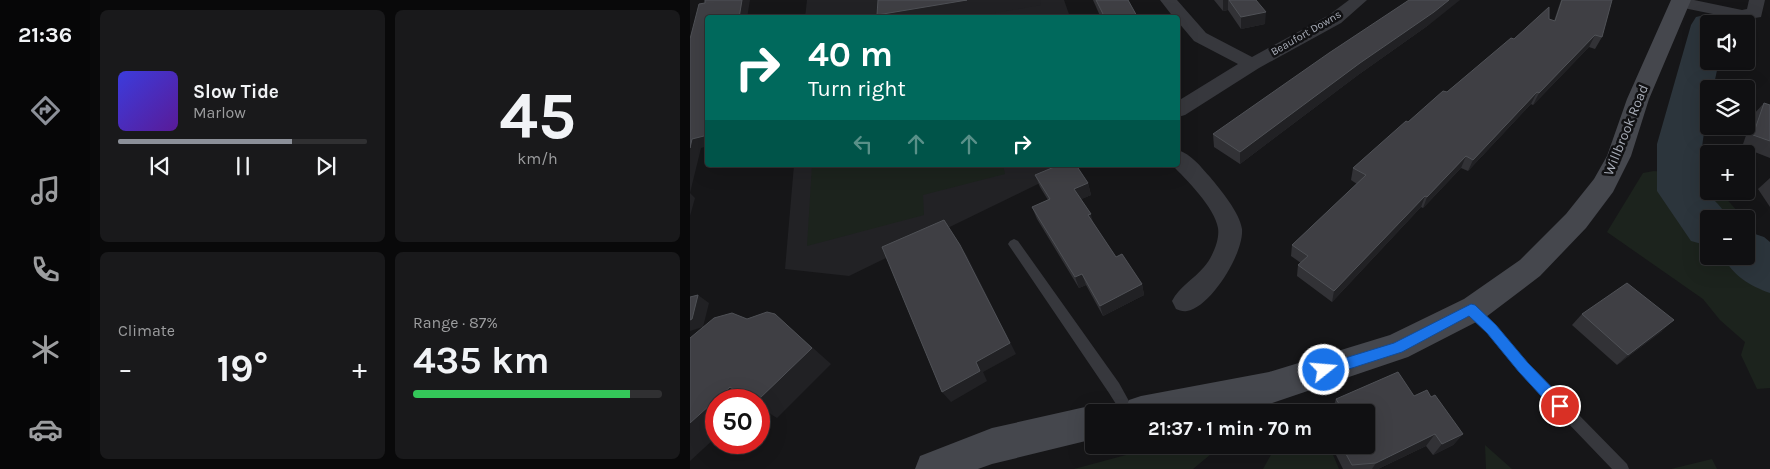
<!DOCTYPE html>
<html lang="en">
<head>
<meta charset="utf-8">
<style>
	:root { --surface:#101012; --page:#19191b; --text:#f1f3f6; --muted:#9c9d9f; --line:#303032; --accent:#8c9099 }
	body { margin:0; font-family:Karla,sans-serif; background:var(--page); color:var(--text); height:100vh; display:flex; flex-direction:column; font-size:19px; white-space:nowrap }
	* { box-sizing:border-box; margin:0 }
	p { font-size:16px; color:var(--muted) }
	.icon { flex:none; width:28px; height:28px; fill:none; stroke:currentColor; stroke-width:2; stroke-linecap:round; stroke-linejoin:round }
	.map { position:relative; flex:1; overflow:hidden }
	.details { display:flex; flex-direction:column; gap:10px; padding:10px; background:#09090a; width:600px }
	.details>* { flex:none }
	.hud { position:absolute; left:15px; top:15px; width:475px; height:152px; border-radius:5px; box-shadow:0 5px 20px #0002,0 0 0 1px var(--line); background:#00695c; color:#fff; overflow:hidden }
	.tools { position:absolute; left:1010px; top:15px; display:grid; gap:10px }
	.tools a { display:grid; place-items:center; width:55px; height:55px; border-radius:5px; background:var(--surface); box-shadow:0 5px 20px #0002,0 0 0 1px var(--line); font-size:25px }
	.speed { position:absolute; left:15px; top:389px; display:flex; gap:10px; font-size:25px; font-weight:700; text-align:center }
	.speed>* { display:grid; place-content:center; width:65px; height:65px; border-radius:50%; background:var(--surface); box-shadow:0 5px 20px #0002,0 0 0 1px var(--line); line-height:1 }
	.speed .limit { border:8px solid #d22; background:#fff; color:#111 }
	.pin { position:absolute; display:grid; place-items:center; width:42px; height:42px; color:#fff; margin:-21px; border:2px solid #fff; border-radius:50%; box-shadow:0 1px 5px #0007 }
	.me { position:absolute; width:55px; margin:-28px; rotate:73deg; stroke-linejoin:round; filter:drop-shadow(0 0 4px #0008) }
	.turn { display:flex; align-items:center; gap:18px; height:105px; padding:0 20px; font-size:22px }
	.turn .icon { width:65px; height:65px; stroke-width:2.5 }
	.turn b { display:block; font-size:35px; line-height:42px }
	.lanes { display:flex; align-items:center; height:48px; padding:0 20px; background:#0003; justify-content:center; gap:25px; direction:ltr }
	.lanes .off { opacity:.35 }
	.big { font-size:38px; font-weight:700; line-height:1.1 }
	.details .widget { flex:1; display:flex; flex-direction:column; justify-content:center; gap:8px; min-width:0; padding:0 18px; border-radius:8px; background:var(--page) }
	.details .dial { align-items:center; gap:0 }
	.dial b { font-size:65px; line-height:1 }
	.song { display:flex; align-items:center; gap:15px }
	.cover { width:60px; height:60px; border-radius:8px; background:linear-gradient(135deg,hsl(240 70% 55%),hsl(270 70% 35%)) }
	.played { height:5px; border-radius:2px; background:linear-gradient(90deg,var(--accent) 70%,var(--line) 70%) }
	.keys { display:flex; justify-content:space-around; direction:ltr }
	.heat { display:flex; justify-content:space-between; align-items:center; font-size:28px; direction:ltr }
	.charge { height:8px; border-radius:4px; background:linear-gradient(90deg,#34c759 87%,var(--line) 0) }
	.details .tiles { flex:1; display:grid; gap:10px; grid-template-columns:repeat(2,1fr) }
	.trip { position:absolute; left:395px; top:404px; width:290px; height:50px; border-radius:5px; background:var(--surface); box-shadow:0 5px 20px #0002,0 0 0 1px var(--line); font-weight:700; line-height:50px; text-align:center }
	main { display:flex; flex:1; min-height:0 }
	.tabs { display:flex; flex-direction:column; width:90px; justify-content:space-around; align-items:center; background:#060607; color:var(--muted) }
	.tabs .icon { width:35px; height:35px }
	.tabs .current { color:var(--accent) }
	.tabs b { font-size:22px; color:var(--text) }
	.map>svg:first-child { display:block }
	.built { fill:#222225 }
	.green { fill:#1c231d }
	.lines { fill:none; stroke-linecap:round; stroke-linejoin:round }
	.river { fill:#2c353c; fill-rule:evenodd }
	.lane { fill:#37383d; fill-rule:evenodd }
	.street { fill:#37383d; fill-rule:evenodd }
	.secondary { fill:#45474d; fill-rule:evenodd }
	.wall { fill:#323236 }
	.shaded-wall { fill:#212124 }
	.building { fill:#3f3f44; stroke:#4f5156 }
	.route { fill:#1a73e8; stroke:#114b97 }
	.labels { text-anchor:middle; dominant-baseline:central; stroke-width:5; stroke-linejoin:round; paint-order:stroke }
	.far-street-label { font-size:11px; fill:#a8adb8; stroke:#111113 }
	.street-label { font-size:14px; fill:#a8adb8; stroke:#111113 }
</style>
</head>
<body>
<main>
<nav class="tabs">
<b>21:36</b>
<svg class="icon current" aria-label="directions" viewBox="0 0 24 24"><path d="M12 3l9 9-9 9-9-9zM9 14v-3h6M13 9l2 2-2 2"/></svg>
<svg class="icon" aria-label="music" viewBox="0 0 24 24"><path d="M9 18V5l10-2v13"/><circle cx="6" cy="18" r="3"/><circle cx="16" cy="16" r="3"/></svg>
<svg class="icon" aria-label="phone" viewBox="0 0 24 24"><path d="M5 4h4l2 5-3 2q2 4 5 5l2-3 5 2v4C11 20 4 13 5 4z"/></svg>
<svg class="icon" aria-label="climate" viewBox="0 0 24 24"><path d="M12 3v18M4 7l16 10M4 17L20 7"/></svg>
<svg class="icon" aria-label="car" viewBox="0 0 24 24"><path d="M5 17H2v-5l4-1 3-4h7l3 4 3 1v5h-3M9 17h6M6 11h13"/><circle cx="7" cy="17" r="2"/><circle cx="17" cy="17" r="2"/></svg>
</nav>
<section class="details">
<div class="tiles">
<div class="widget">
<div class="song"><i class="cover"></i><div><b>Slow Tide</b><p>Marlow</p></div></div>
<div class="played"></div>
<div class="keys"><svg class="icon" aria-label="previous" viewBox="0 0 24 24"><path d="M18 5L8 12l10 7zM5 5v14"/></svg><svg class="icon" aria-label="pause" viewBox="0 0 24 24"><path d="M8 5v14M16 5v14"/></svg><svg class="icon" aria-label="next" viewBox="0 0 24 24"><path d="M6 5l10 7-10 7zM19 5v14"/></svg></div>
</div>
<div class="widget dial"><b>45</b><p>km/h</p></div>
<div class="widget"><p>Climate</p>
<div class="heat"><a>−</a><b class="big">19°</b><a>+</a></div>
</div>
<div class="widget"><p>Range · 87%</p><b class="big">435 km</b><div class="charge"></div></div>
</div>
</section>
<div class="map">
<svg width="1080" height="469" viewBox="0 0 1080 469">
	<rect width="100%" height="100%" fill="#161618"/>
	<g class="built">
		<polygon points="117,0 374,0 380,17 115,18"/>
		<polygon points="104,165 387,165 159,276 95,269"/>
	</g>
	<g class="green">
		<polygon points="122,165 313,165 315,174 233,195 234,215 117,246"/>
		<polygon points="964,171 976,172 975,188 999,207 1002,189 994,174 1019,189 1019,191 1033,195 1048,212 1047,219 1019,219 1019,256 1056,256 1056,246 1059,250 1080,265 1080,388 1067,389 1051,355 1055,342 1030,320 1013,299 917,232 953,173"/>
		<polygon points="473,445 639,445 649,469 573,469 586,446 521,454 503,469 384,469"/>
		<polygon points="795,445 822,469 796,469"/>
		<polygon points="1022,459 1027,469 981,469"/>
	</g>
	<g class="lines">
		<g class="river">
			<path d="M1019,14L1032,17L1036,24H1019V61H1029L1023,89H1019C1019,121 1006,152 1014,185C1017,195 1034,208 1039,219H1019V246L1001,241L967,191V144L1001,25L1006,17Z"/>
			<path d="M1056,231L1074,237L1080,242V293C1060,286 1042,275 1033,256H1056Z"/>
		</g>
		<g class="lane">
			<polygon points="324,239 328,241 429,383 445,412 431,412 419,393 320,247 318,244 320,241"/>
			<polygon points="781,304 785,305 805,325 839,364 937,464 939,469 922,469 829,372 797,333 777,313 775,309 777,305"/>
		</g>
		<g class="street">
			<polygon points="470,0 487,0 516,33 562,57 639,15 659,0 677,0 651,23 569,68 495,115 488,117 488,101 548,64 504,41 488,22 488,18 484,18"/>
			<polygon points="983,0 1004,0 1052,10 1057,9 1059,0 1075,0 1071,17 1052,20 984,6 982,2"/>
			<path d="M488,150C501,154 511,167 520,177C530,189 550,213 552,229C554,253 521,307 497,311C493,312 489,310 486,309L482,301C489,287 504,279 514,267C522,258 530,240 528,228C525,208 496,179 482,165H488Z"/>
		</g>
		<g class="secondary">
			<polygon points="981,0 1001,0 959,99 941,156 923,192 896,228 850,276 796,317 718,357 579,404 533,412 434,412 439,400 451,396 579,372 700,335 774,299 830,260 876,214 904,179 917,156 937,99"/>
			<polygon points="404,405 416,410 417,412 404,412 404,439 302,464 288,469 225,469 230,456 302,428"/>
		</g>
	</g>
	<g class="wall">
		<polygon points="403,0 438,0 448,18 411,18"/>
		<polygon points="524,0 566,0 575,24 551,29 538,10 533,11"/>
		<polygon points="871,0 922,0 912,37 905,49 899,47 843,105 841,104 778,171 771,168 733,208 731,207 642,302 607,276 608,265 611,263 601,256 602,245 667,184 661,180 663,168 718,122 824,39 859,19 864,21"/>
		<polygon points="740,24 668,75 550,164 524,147 523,134"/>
		<polygon points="1074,103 1080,105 1080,158 1052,147 1063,115"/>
		<polygon points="345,175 398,183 401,195 391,199 404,225 426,257 452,284 454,295 413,316 396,285 389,288 347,219 342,207 358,200 350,187"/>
		<polygon points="1080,178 1080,207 1068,189"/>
		<polygon points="892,314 972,331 927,365 882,325"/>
		<polygon points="724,396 741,397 773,434 763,445 743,455 736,446 688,469 653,469 645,453 647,446 647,445 676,445 676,412 643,412 642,411 646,399"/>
	</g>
	<g class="shaded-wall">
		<polygon points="52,0 60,0 57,18 49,18"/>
		<polygon points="277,0 350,0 351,5 277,18 189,18 187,15"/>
		<polygon points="533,0 538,0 538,10 533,11"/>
		<polygon points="759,0 770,0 740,24 668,75 550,164 550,152 670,63"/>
		<polygon points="576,12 575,24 551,29 551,17"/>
		<polygon points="905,35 899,47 843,105 849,93"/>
		<polygon points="847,92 841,104 778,171 783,160"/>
		<polygon points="18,135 18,146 11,148 0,193 5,198 0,216 0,148 2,139"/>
		<polygon points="776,156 771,168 733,208 737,197"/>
		<polygon points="398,183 401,195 388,201 384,189"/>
		<polygon points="735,196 731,207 642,302 644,291"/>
		<polygon points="401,214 404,226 398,215"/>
		<polygon points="270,245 277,256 326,354 293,372 297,381 261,402 252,392"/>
		<polygon points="392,274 396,285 389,288 385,277"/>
		<polygon points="452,284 454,295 413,316 410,306"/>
		<polygon points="8,295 19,303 13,327 0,331 0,320"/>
		<polygon points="85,314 141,364 87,418 69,407 69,400 68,400"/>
		<polygon points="984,320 972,331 927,365 938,355"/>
		<polygon points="40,387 61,400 26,400 26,437 0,461 0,423"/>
		<polygon points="745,434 736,446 688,469 682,469 686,463"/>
		<polygon points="773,434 763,445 743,455 752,444"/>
	</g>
	<g class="building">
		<polygon points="15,0 52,0 49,18 18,18 18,135 2,139 0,148 0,39 9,4 15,3"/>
		<polygon points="188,0 277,0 187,15"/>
		<polygon points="406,0 438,0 448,18 415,18"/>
		<polygon points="539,0 566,0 576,12 551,17"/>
		<polygon points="719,0 759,0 744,12 670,63 550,152 523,134 639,53"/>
		<polygon points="872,0 922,0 912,37 905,35 849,93 847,92 783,160 776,156 737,197 735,196 644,291 608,265 618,256 602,245 676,175 663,168 716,121 718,122 753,91 757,92 821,38 824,39 859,7 859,19 865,21"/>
		<polygon points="1074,103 1080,105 1080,141 1063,135"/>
		<polygon points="369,165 386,165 398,183 384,189 401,214 398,215 426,257 432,254 452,284 410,306 392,274 385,277 342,207 360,199 345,175"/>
		<polygon points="254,220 270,245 320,343 286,362 290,371 252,392 192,247"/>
		<polygon points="937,283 984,320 938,355 892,314"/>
		<polygon points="8,295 2,319 0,320 0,297"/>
		<polygon points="77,312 85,314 122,348 68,400 58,400 40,387 0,423 0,338 24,318 42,313 57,319"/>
		<polygon points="708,372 724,396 737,390 741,397 745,395 773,434 752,444 745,434 686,463 662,465 651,445 676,445 676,412 654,412 646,399"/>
	</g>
	<polygon class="route" points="781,304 785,305 806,325 838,363 875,401 877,406 875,411 870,412 865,411 829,372 797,333 779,316 712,352 634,377 629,375 627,370 629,366 704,343"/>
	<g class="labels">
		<g class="far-street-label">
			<text transform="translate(616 33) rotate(-30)">Beaufort Downs</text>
		</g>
		<g class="street-label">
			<text transform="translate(936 130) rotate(-68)">Willbrook Road</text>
		</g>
	</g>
</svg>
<div class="tools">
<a><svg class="icon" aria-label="sound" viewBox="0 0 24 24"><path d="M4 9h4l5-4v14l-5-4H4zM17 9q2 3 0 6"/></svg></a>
<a><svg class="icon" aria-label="layers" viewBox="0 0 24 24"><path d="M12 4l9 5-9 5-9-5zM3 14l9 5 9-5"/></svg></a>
<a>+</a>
<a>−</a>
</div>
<div class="speed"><div class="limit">50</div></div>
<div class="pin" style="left:870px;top:406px;background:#d93025"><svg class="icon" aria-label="arrive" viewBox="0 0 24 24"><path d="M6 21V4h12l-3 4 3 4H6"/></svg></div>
<svg class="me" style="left:634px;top:370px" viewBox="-20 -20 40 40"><circle r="17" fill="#1a73e8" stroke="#fff" stroke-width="3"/><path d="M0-11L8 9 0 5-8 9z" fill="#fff"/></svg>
<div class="trip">21:37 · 1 min · 70 m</div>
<div class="hud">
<div class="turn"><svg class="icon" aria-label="right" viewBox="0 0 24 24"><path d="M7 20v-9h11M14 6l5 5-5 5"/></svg><div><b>40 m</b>Turn right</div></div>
<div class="lanes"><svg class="icon off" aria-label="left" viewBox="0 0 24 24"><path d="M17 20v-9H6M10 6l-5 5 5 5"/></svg><svg class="icon off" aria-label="ahead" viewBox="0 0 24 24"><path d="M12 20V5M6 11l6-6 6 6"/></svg><svg class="icon off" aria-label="ahead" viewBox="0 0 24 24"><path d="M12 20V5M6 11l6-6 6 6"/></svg><svg class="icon" aria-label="right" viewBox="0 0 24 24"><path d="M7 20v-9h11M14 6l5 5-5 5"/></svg></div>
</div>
</div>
</main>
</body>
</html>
